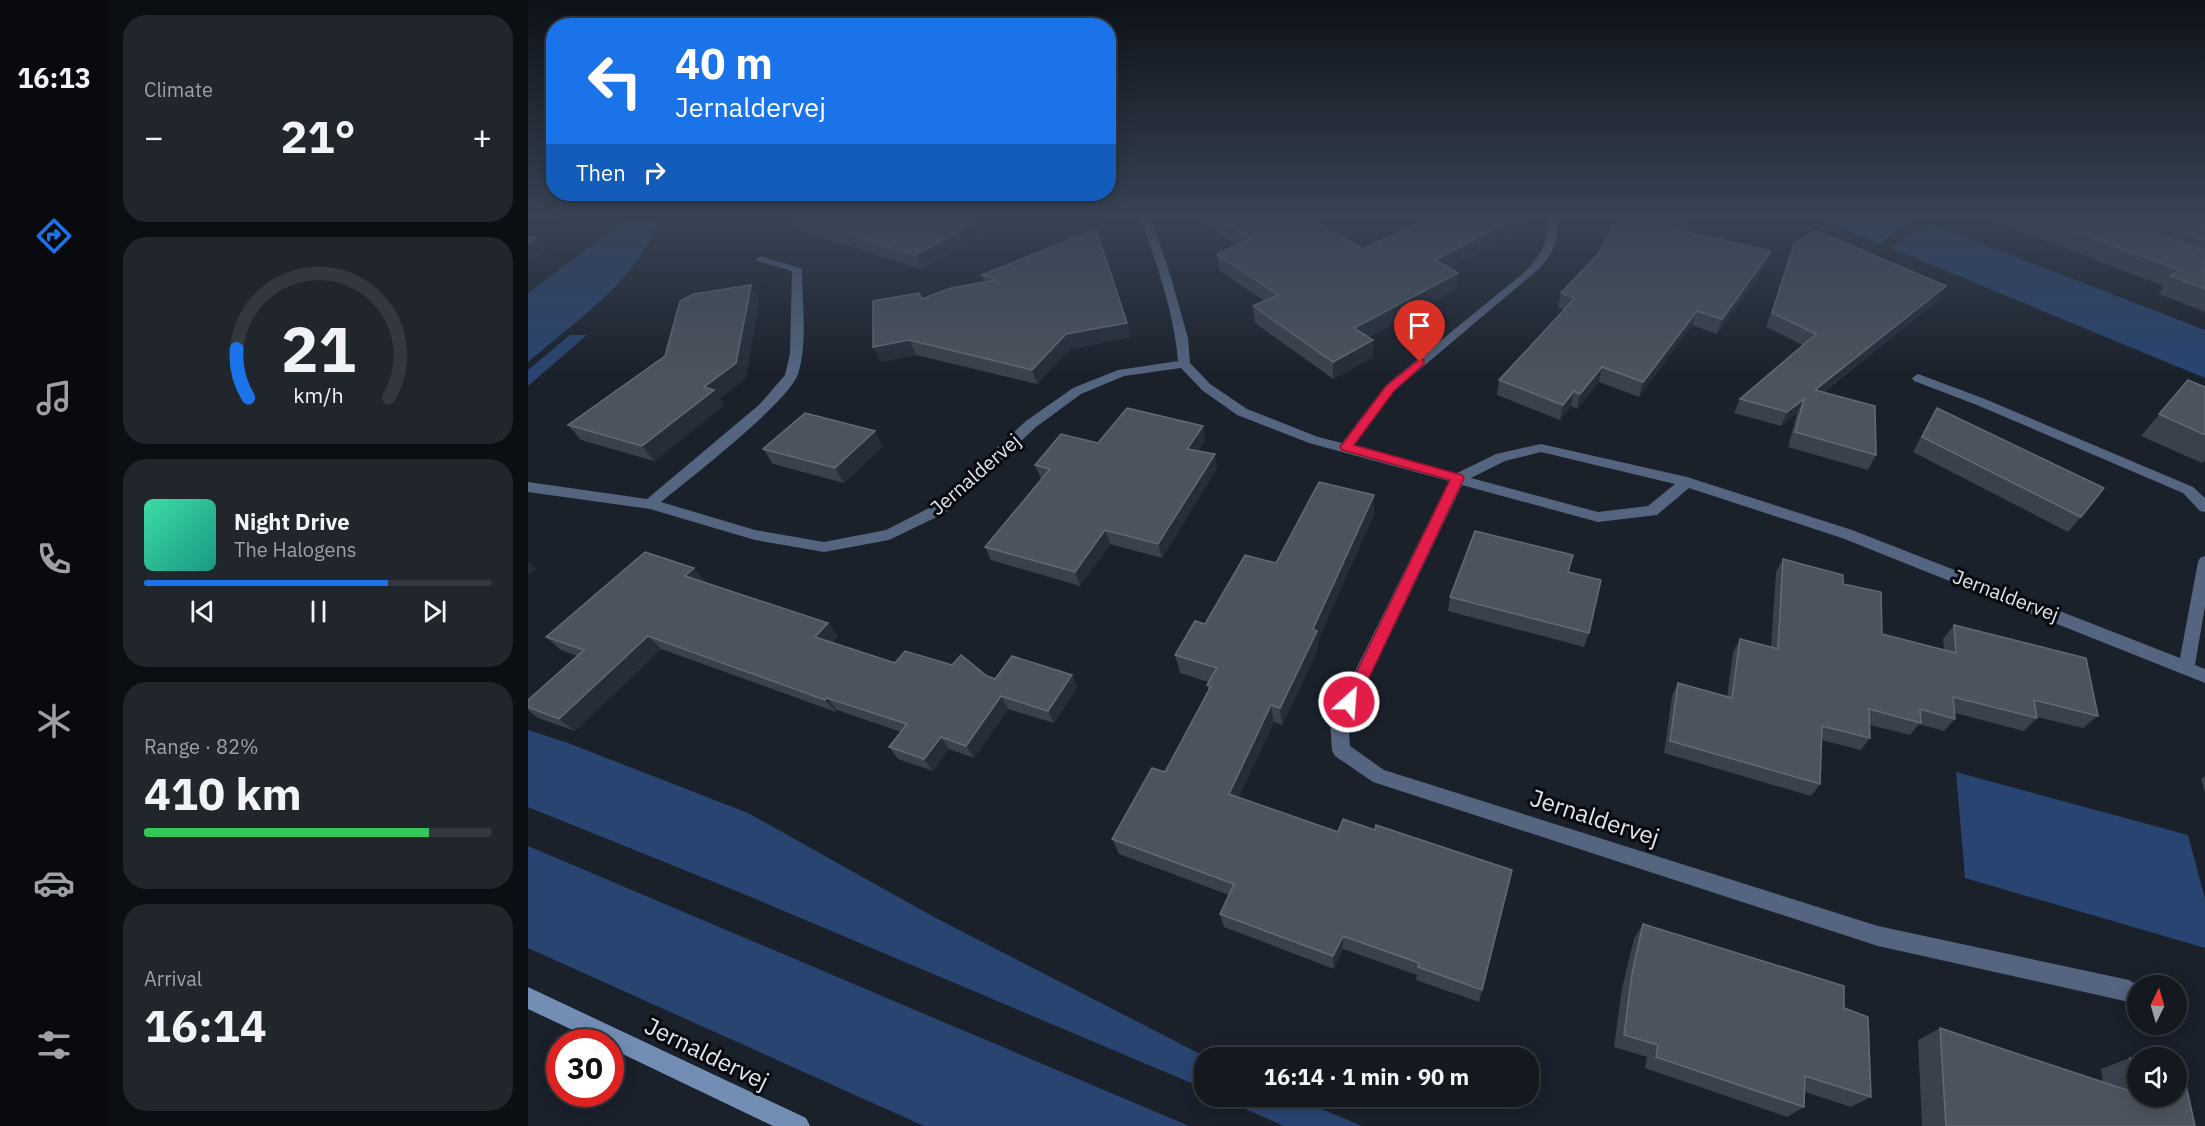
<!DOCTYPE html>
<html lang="en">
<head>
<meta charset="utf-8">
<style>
	:root { --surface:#141920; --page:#21262d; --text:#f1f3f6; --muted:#9da0a5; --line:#33383e; --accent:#1a73e8 }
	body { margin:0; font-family:"IBM Plex Sans",sans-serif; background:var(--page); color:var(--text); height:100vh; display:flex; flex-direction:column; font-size:22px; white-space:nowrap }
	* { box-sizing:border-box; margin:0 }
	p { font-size:20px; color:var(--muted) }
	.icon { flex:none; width:33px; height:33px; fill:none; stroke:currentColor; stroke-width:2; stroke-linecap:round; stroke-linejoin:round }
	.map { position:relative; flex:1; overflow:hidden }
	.details { display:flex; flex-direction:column; gap:15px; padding:15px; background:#0b0e12; width:420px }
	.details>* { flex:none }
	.banner { position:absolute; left:18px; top:18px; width:570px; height:183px; border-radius:24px; box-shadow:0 3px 15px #0003,0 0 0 2px var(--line); background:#1a73e8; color:#fff; overflow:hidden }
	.needle { width:39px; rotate:5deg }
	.tools { position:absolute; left:1599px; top:975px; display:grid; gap:12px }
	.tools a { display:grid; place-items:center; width:60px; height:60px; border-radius:50%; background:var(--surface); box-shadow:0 3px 15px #0003,0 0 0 2px var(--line); font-size:30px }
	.speed { position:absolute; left:18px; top:1029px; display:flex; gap:12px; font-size:30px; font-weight:700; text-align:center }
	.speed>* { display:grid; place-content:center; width:78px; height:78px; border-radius:50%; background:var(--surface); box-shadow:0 3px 15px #0003,0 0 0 2px var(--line); line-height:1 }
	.speed .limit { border:9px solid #d22; background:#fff; color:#111 }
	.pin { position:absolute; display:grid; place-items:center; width:51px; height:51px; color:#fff; margin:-62px -26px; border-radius:50% 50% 50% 0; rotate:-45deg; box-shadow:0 0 6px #0007 }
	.pin .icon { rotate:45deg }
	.me { position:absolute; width:66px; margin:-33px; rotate:26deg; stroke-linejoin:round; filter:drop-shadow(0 0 4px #0008) }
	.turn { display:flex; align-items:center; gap:21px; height:126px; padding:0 30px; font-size:27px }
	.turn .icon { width:78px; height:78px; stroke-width:2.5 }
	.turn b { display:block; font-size:42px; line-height:51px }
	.then { display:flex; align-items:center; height:57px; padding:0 30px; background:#0003; gap:12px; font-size:22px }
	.big { font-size:45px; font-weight:700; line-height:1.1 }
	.details .widget { flex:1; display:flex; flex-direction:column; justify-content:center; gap:9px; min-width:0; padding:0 21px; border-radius:24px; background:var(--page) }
	.details .dial { align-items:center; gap:0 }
	.dial svg { height:156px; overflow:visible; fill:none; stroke:var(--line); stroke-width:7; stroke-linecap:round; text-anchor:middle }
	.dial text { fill:var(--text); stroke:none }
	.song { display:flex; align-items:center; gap:18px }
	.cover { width:72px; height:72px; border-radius:9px; background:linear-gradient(135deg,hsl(160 70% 55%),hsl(170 70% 35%)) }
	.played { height:6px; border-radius:3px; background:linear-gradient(90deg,var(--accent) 70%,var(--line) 70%) }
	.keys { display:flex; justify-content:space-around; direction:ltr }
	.heat { display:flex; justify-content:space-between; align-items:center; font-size:33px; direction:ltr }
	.charge { height:9px; border-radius:4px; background:linear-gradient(90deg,#34c759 82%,var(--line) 0) }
	.trip { position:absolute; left:666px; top:1047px; width:345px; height:60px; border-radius:24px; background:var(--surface); box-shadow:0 3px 15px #0003,0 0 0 2px var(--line); font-weight:700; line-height:60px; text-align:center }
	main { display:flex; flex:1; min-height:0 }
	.dock { display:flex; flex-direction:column; width:108px; justify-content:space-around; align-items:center; background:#080a0d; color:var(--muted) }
	.dock .icon { width:42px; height:42px }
	.dock .active { color:var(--accent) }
	.dock b { font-size:27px; color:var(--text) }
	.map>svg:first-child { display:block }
	.green { fill:#294471 }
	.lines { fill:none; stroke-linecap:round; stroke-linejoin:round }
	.street { fill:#55657f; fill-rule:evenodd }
	.secondary { fill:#738db5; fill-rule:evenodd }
	.wall { fill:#3a414c }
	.shaded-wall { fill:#252d38 }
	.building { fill:#4b535d; stroke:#636a74; stroke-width:1.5 }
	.route { fill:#e11d48; stroke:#92132f; stroke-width:1.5 }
	.labels { text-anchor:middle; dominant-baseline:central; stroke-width:6; stroke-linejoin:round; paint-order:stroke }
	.street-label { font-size:20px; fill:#e0e5ec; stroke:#080a0f }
	.near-street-label { font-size:24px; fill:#e0e5ec; stroke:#080a0f }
</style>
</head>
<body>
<main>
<nav class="dock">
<b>16:13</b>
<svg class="icon active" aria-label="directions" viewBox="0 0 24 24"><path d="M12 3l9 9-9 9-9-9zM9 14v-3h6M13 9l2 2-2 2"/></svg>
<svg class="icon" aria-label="music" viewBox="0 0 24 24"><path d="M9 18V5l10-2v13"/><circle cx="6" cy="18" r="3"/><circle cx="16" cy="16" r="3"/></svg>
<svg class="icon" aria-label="phone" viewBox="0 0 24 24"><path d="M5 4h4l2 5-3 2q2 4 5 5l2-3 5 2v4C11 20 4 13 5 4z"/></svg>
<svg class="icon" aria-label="climate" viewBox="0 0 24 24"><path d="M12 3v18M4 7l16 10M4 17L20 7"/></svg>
<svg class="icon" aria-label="car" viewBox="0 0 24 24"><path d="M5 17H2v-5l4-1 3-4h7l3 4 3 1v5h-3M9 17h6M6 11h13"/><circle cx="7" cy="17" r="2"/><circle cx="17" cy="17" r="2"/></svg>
<svg class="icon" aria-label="filters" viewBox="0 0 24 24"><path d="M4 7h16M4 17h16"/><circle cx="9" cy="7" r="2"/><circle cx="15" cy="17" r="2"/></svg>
</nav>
<section class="details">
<div class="widget"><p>Climate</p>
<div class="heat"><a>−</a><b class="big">21°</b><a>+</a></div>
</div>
<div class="widget dial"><svg viewBox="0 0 100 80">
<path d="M14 69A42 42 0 1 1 86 69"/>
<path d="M14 69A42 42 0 0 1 8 44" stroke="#1a73e8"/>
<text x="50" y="56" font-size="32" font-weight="700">21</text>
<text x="50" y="72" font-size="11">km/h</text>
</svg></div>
<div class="widget">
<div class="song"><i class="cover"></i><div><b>Night Drive</b><p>The Halogens</p></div></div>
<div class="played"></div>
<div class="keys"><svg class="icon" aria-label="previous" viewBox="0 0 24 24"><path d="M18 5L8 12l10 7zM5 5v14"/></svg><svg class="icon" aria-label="pause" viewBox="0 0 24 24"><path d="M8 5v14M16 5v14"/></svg><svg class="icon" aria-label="next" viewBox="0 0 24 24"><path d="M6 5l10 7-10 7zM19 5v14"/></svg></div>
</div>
<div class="widget"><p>Range · 82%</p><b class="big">410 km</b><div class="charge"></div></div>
<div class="widget"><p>Arrival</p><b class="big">16:14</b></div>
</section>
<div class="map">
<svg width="1677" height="1126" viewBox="0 0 1677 1126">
	<rect width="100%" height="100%" fill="#1a212b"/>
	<g class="green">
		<path d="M103,216H131C116,276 45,323 0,362V293Z"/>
		<polygon points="1285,216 1385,216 1387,217 1351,244"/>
		<polygon points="1400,223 1677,330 1677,378 1363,248"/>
		<polygon points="42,335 59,335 0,386 0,370"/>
		<polygon points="0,730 40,743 220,813 406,917 678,1057 675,1088 223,897 0,807"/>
		<polygon points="1428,772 1660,835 1677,899 1677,948 1437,878"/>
		<polygon points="0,846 661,1126 396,1126 0,948"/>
		<polygon points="701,1097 765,1097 834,1126 756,1126 699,1101"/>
	</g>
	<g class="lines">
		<g class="street">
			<path d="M612,216H622L642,274L660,338L662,363L682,384L719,409L790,437L814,443L858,385L998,271C1014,253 1023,240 1017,216H1027C1033,238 1026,252 1012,268L866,391L826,446L927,474L968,454L1013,444L1159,477L1324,530L1652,658L1670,562L1672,558L1677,556V606L1667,665L1677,669V683L1314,538L1161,488L1129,515L1070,522L934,485L820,722L822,746L856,770L1350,926L1601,980L1608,984V998L1601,1002L1350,946L845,782L807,756L804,750L802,722L921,481L781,443L709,415L674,390L653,368L596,376L553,394L508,427L417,513L361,540L296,552L227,540L122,509L0,492V482L119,499L232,404L257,375L262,354L264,271L229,261L228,259L233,256L274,269C274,301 280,344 270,374C260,403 161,479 133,502L227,530L296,542L358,530L407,505L498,421L545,388L590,370L650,361C646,311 628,263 612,216ZM1013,452L1147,484L1120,506L1070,512L943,478L977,461Z"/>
			<polygon points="1390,374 1457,399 1665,487 1677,498 1677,512 1672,511 1655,493 1449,405 1386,381 1384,378"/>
		</g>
		<polygon class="secondary" points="0,987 278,1118 282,1126 245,1126 82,1048 82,1042 70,1042 0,1009"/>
	</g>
	<g class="wall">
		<polygon points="266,216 489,216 393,269 271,231 264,218"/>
		<polygon points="663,216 778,216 835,249 901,219 897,216 1002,216 1000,227 921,268 930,273 928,289 840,337 845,357 805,379 727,323 725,306 736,301 691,270 689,254 708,245"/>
		<polygon points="1452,216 1677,216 1677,312 1631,294 1636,286"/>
		<polygon points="1148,230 1238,266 1189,334 1164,325 1111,397 1071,382 1049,409 1043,406 1032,420 969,395 971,380 1036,310 1030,308 1033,293 1069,255"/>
		<polygon points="1266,244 1410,300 1296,392 1348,455 1340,470 1260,447 1269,413 1253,426 1206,413 1212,399 1275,345 1238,327"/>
		<polygon points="454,275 599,323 602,337 542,349 509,384 388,355 352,362 394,299 456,282"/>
		<polygon points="223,285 231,299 218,378 192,398 196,405 126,461 53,440 40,425 137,356"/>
		<polygon points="1660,380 1677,387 1677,460 1674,463 1613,436"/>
		<polygon points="1409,408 1553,517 1540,532 1385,452 1400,423"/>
		<polygon points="675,426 677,440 670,451 689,468 634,558 582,544 552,586 463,560 457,547 513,479 507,465 570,443"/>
		<polygon points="355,446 316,483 245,464 235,449"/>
		<polygon points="846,495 846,514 790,640 790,649 754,725 746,722 710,798 954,990 951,1002 888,980 889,975 815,949 806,969 696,927 692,914 701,895 591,854 584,839 637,772 681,691 679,685 681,682 652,673 647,655 677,624 748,563"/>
		<polygon points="1255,559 1315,584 1354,634 1416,650 1415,639 1426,625 1570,716 1555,728 1509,717 1509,718 1496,731 1427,713 1427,719 1416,731 1391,724 1382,735 1342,725 1342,738 1333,750 1293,740 1292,784 1283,796 1136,753 1144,696 1150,683 1199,697 1205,652 1212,639 1243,647 1248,572"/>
		<polygon points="1041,572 1061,633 1056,647 920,611 922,597"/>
		<polygon points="177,581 176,582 300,623 310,636 303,643 367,663 459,676 467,679 544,675 549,687 526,723 480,709 446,758 421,749 405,771 370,759 361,747 373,732 309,710 308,712 133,649 47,731 10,718 0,710 0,700 49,656 33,650 18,637"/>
		<polygon points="1677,776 1677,793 1673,779"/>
		<polygon points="1115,924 1316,1008 1343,1097 1323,1107 1277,1092 1276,1107 1259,1117 1117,1068 1119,1057 1086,1047 1094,988 1106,939"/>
		<polygon points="1412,1028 1575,1082 1573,1069 1602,1058 1667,1126 1394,1126 1390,1040"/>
	</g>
	<g class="shaded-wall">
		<polygon points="459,216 489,216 393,269 387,255"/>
		<polygon points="992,216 1002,216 1000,227 906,276 907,260"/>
		<polygon points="1151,216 1172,216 1129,241 1133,226"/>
		<polygon points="8,237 18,250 0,263 0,243"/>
		<polygon points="1243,251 1238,266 1189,334 1194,319"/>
		<polygon points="930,273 928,289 826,344 826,328"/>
		<polygon points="223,285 231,299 218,378 192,398 196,405 126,461 114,446 176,387"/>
		<polygon points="1418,286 1410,300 1280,404 1287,390"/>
		<polygon points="1169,311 1164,325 1111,397 1115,382"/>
		<polygon points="599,323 602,337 542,349 509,384 504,370 538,334"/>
		<polygon points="381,340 388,355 352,362 345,347"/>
		<polygon points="845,340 845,357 805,379 805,362"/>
		<polygon points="1074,367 1071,382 1049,409 1052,394"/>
		<polygon points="1046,391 1043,406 1032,420 1035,405"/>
		<polygon points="1276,399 1269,413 1253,426 1259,412"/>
		<polygon points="675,426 677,440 662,462 659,449"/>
		<polygon points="347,431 355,446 316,483 307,468"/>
		<polygon points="687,454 689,468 634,558 630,544"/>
		<polygon points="846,495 846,514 790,640 790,649 754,725 752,708 785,629"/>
		<polygon points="577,530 582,544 552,586 547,572"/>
		<polygon points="0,561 8,569 0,575"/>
		<polygon points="166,568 177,581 169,589 157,576"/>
		<polygon points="300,623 310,636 297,650 287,637"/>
		<polygon points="120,636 133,649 47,731 31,719"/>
		<polygon points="544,675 549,687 526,723 520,711"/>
		<polygon points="473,696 480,709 446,758 438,746"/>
		<polygon points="299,698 309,710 308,712 297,700"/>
		<polygon points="743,705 746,722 705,810 701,794"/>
		<polygon points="413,737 421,749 405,771 396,759"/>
		<polygon points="815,936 815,949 806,969 805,956"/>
	</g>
	<g class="building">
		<polygon points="266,216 459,216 387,255 264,218"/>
		<polygon points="686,216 778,216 835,249 907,216 992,216 907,260 930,273 826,328 845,340 805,362 725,306 750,295 689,254 722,239"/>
		<polygon points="1092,216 1151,216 1133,226 1243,251 1194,319 1169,311 1115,382 1074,367 1052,394 1046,391 1035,405 971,380 1047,298 1033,293 1069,255"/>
		<polygon points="1506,216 1575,216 1677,251 1677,289 1643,276 1651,270"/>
		<polygon points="1608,216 1677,216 1677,240"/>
		<polygon points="568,229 599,323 538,334 504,370 381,340 345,347 345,301 391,293 394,299 423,288 469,280 454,275"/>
		<polygon points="1287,230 1418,286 1287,390 1347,406 1348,455 1267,432 1276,399 1259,412 1212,399 1288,334 1244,313 1266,244"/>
		<polygon points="0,237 8,237 0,243"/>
		<polygon points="223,285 208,363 176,387 186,390 114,446 40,425 137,356 152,301 166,294"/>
		<polygon points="1660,380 1677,387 1677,435 1631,414"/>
		<polygon points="599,408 675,426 659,449 687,454 630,544 577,530 547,572 457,547 522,469 507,465 533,434 570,443"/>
		<polygon points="1409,408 1576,488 1553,517 1394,437"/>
		<polygon points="277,413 347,431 307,468 235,449"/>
		<polygon points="791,482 846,495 785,629 789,631 752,708 743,705 701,794 810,832 815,819 847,830 848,825 984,870 954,990 890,967 891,963 815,936 805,956 692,914 706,884 584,839 624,768 637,772 683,686 679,685 689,668 647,655 667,621 677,624 717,555 748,563"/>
		<polygon points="947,531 1045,555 1040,572 1073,580 1061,633 922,597"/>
		<polygon points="117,552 166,568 157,576 300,623 287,637 367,663 377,651 424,665 433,655 459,676 467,679 484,656 544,675 520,711 473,696 438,746 413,737 396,759 361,747 379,724 299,698 297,700 120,636 31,719 0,707 0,700 56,650 18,637"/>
		<polygon points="1255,559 1315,575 1315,584 1353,592 1354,634 1428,653 1426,625 1558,658 1570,716 1506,700 1509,718 1425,697 1427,719 1392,709 1393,723 1341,709 1342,738 1294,726 1292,784 1142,741 1150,683 1204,698 1212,639 1250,649"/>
		<polygon points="1115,924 1316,986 1316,1008 1340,1017 1343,1097 1277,1076 1276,1107 1128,1057 1130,1045 1096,1035 1104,974"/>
		<polygon points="1412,1028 1608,1093 1602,1058 1610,1060 1610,1096 1648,1096 1648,1073 1656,1076 1667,1126 1418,1126"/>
	</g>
	<linearGradient id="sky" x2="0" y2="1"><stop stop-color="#0e1218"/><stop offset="0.58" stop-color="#384355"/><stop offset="1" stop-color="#384355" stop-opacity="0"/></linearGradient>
	<rect width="1677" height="374" fill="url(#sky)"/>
	<polygon class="route" points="892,359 896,360 896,364 866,391 826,445 934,475 936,478 827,707 821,709 816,707 814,702 922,480 814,450 812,447 858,386"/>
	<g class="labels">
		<g class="street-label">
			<text transform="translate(447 474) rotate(-41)">Jernaldervej</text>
			<text transform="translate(1478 595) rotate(21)">Jernaldervej</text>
		</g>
		<g class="near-street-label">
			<text transform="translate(1067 817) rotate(18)">Jernaldervej</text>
			<text transform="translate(179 1053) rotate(26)">Jernaldervej</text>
		</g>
	</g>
</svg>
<div class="tools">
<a><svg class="needle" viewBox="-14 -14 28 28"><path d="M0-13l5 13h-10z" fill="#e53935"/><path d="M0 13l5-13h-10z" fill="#9da0a5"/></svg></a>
<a><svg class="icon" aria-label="sound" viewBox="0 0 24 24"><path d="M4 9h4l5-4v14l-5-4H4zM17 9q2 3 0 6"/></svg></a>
</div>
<div class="speed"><div class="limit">30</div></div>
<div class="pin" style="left:892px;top:362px;background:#d93025"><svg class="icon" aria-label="arrive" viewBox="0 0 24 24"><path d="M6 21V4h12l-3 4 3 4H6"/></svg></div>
<svg class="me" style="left:821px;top:702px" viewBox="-20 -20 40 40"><circle r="17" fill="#e11d48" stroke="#fff" stroke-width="3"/><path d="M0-11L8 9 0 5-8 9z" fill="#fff"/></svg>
<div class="trip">16:14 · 1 min · 90 m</div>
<div class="banner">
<div class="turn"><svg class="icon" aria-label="left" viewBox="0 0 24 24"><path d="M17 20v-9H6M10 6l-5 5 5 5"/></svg><div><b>40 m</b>Jernaldervej</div></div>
<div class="then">Then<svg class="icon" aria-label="right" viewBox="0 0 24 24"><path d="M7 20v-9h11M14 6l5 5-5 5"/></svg></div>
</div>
</div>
</main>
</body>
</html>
